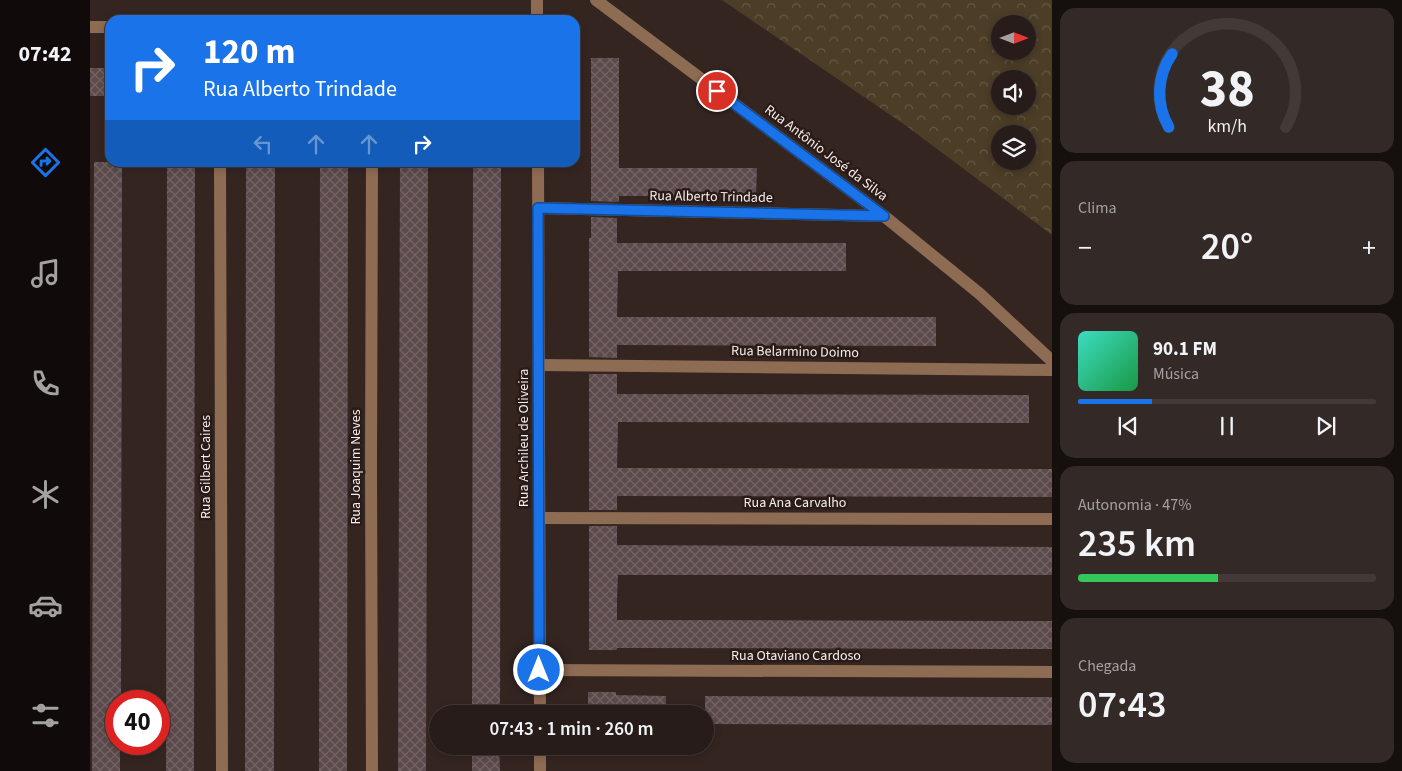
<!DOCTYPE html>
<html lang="pt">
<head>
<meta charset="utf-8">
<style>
	:root { --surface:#271c19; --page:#332926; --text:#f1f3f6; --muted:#a4a1a2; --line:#433a38; --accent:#1a73e8 }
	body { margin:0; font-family:"Source Sans 3",sans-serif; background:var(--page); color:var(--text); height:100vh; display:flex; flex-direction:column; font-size:19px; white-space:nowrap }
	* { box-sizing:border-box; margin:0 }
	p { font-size:16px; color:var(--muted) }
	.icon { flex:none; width:28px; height:28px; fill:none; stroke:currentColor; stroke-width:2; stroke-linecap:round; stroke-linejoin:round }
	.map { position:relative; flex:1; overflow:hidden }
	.drawer { display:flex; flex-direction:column; gap:8px; padding:8px; background:#150f0e; width:350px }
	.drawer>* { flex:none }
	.hud { position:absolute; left:15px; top:15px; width:475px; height:152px; border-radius:15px; box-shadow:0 2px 8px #0003,0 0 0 1px var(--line); background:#1a73e8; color:#fff; overflow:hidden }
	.needle { width:32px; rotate:90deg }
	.controls { position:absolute; left:901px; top:15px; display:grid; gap:10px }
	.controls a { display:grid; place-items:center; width:45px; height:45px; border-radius:50%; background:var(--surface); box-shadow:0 2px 8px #0003,0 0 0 1px var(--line); font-size:25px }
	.speed { position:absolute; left:15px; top:690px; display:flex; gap:10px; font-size:25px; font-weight:700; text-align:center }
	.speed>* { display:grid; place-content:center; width:65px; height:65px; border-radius:50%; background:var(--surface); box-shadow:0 2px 8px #0003,0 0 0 1px var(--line); line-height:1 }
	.speed .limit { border:8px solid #d22; background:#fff; color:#111 }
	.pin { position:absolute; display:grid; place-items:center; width:42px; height:42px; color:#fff; margin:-21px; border:2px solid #fff; border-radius:50%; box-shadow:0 1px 5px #0007 }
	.me { position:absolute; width:55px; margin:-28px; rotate:0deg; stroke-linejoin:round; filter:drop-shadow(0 0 4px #0008) }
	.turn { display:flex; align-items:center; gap:18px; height:105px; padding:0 15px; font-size:22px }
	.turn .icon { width:65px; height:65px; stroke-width:2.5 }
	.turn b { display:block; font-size:35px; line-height:42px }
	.lanes { display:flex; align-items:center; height:48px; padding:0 15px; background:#0003; justify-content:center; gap:25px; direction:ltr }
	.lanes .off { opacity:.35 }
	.big { font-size:38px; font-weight:600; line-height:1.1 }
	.drawer .widget { flex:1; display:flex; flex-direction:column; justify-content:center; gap:8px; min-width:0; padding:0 18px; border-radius:15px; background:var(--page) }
	.drawer .dial { align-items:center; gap:0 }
	.dial svg { height:130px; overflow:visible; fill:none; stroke:var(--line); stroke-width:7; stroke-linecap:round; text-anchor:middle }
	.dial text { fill:var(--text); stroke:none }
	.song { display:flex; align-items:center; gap:15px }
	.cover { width:60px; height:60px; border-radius:8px; background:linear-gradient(135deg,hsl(170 70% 55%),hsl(140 70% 35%)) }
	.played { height:5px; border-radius:2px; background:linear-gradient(90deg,var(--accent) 25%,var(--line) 25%) }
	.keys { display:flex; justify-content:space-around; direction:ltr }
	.heat { display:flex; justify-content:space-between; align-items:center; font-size:28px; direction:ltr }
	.charge { height:8px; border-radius:4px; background:linear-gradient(90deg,#34c759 47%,var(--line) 0) }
	.trip { position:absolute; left:339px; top:705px; width:285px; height:50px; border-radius:25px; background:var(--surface); box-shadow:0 2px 8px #0003,0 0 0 1px var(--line); font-weight:600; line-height:50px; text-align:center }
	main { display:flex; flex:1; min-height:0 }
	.tab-bar { display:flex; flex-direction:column; width:90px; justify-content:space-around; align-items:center; background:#100b0a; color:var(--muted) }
	.tab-bar .icon { width:35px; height:35px }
	.tab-bar .active { color:var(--accent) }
	.tab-bar b { font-size:22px; color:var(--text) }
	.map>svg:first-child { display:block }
	.forest { fill:url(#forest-crowns); fill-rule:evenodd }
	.building { fill:url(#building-cross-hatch) }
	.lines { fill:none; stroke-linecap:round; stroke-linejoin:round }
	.minor { stroke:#8e6b53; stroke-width:12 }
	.route-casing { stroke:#114b97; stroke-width:12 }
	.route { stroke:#1a73e8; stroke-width:9 }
	.labels { text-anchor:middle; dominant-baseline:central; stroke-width:5; stroke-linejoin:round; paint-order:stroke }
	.street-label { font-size:14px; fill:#f7edea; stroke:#291b18 }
</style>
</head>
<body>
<main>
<nav class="tab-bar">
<b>07:42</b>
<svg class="icon active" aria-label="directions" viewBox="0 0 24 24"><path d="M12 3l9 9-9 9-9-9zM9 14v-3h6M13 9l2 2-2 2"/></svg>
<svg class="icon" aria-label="music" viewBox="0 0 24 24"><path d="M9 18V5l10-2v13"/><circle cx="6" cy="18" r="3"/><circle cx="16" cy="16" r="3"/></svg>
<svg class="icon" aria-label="phone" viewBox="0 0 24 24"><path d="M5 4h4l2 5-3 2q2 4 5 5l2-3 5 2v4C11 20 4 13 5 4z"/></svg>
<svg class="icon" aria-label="climate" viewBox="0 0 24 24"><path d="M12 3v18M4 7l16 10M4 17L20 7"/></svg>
<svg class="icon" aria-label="car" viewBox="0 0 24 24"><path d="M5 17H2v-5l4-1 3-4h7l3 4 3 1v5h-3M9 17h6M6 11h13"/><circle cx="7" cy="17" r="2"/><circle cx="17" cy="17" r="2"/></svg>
<svg class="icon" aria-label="filters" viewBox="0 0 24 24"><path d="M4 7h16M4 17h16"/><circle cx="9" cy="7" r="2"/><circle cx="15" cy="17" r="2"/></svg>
</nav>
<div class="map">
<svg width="962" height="771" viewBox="0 0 962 771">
	<defs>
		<pattern id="forest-crowns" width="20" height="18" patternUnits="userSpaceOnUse" patternTransform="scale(1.25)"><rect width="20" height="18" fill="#4b3d26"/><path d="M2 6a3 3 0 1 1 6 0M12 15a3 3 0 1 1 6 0" fill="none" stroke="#665946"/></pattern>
		<pattern id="building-cross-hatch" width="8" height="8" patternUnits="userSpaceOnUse" patternTransform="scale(1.25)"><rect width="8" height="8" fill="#5c4a4c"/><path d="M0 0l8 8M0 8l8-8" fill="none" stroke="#746466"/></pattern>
	</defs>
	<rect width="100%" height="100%" fill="#342521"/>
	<path class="forest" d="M632,0H962V235L815,125ZM910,24H938V51H910ZM910,79H938V106H910ZM910,134H938V161H910Z"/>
	<g class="building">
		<polygon points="501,58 529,58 529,168 667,168 666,196 529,196 529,201 527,202 501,201"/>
		<rect x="0" y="68" width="20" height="28"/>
		<polygon points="4,162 32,162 31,691 31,701 26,701 26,744 30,744 30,771 2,771"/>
		<polygon points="77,162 105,162 104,771 76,771"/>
		<polygon points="156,162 185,162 184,771 155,771"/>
		<polygon points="230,162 258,162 257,771 229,771"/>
		<polygon points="310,162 338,162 336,771 308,771"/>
		<polygon points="383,162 411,162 410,714 382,714"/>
		<polygon points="501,217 527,218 527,243 756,243 756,271 528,271 527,317 846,317 846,346 527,345 527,358 499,357 499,238 501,238"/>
		<polygon points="499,374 527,374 527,394 939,395 939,423 528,422 527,468 962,469 962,497 527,496 527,510 499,510"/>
		<polygon points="499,526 527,526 527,545 962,547 962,575 528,575 527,598 527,620 962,621 962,649 527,648 527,650 499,650"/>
		<polygon points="498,692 526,692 526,695 576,696 576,714 498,714"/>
		<polygon points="615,696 962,697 962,725 615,724"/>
		<polygon points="382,746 409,746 410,771 382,771"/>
	</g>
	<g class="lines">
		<g class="minor">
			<polyline points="447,0 447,20"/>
			<polyline points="506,0 794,216 890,294 962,361"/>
			<polyline points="0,27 20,27"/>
			<polyline points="130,162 132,771"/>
			<polyline points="448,162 450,714"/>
			<polyline points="448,208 794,216"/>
			<polyline points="449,365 962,370"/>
			<polyline points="449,518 962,519"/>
			<polyline points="449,670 962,672"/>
			<polyline points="450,746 450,771"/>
			<polyline points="282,771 281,465 282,162"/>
		</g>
	</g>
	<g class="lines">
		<g class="route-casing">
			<polyline id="route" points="449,670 448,208 794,216 627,91"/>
		</g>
		<use href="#route" class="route"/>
	</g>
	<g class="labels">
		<g class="street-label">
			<text transform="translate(736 153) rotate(37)">Rua Antônio José da Silva</text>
			<text transform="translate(621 197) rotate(1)">Rua Alberto Trindade</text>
			<text transform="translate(705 352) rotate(1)">Rua Belarmino Doimo</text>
			<text transform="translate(434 438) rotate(-90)">Rua Archileu de Oliveira</text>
			<text transform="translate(116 467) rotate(-90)">Rua Gilbert Caires</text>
			<text transform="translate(266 467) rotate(-90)">Rua Joaquim Neves</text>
			<text x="705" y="503">Rua Ana Carvalho</text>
			<text x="706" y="656">Rua Otaviano Cardoso</text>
		</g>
	</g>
</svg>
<div class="controls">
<a><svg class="needle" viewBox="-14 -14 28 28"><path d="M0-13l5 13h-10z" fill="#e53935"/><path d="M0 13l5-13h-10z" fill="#a4a1a2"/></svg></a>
<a><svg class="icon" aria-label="sound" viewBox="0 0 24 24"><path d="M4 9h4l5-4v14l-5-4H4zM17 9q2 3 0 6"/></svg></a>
<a><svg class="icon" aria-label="layers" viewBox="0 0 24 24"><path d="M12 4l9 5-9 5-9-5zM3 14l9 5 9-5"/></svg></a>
</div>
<div class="speed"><div class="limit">40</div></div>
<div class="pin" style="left:627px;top:91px;background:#d93025"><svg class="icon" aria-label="arrive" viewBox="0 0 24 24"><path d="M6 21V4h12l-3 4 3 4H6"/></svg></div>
<svg class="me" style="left:449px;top:670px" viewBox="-20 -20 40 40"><circle r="17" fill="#1a73e8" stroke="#fff" stroke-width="3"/><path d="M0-11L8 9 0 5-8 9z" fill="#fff"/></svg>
<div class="trip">07:43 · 1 min · 260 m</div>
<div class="hud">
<div class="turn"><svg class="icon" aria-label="right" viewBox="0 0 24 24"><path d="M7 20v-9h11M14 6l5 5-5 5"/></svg><div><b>120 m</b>Rua Alberto Trindade</div></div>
<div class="lanes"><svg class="icon off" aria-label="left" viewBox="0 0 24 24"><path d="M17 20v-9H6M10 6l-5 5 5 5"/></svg><svg class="icon off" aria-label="ahead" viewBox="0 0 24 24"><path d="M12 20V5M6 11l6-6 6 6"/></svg><svg class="icon off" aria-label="ahead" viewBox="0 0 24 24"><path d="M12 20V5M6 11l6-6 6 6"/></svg><svg class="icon" aria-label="right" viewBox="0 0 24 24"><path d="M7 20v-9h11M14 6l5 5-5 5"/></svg></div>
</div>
</div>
<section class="drawer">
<div class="widget dial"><svg viewBox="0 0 100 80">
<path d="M14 69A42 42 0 1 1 86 69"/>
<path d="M14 69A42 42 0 0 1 16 24" stroke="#1a73e8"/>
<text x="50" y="56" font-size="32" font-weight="700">38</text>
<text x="50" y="72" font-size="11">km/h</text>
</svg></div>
<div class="widget"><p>Clima</p>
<div class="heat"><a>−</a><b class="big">20°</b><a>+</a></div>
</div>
<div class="widget">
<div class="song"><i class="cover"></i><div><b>90.1 FM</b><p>Música</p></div></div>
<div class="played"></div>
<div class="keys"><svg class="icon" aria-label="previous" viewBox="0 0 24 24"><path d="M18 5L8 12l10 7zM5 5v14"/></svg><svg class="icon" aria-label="pause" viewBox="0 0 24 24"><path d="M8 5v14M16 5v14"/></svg><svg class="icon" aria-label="next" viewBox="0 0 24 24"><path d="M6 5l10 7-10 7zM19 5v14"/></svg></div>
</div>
<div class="widget"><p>Autonomia · 47%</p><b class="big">235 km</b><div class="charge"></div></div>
<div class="widget"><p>Chegada</p><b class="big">07:43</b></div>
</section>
</main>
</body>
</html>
